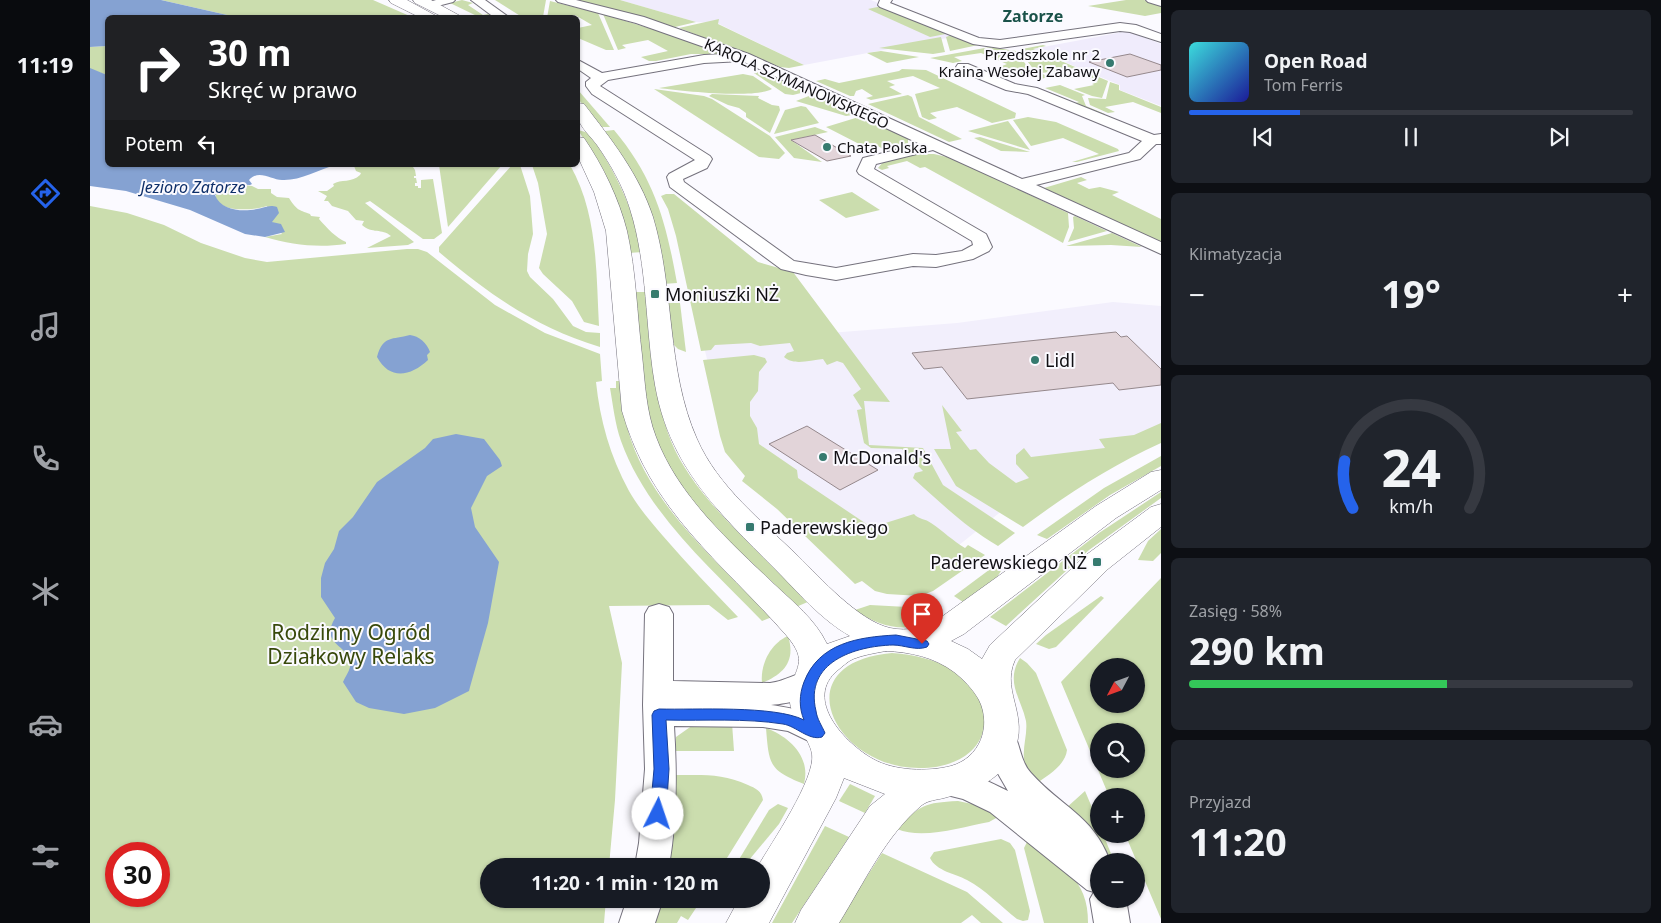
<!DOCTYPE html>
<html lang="pl">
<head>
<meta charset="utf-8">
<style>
	:root { --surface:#171b24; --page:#20242c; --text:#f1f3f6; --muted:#9ea1a6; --line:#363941; --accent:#2563eb }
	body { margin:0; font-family:"Noto Sans",sans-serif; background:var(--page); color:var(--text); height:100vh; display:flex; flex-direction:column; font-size:19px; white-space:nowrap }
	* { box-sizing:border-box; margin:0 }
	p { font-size:16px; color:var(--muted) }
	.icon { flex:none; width:28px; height:28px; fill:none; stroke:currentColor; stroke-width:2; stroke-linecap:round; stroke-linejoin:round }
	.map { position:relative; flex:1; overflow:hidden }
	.panel { display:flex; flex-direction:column; gap:10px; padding:10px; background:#0d0f14; width:500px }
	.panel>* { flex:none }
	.guide { position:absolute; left:15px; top:15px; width:475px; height:152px; border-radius:8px; box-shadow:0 1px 4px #0004; background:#202124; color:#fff; overflow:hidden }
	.needle { width:32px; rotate:229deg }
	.tools { position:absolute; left:1000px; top:658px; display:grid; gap:10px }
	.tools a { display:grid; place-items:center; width:55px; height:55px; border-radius:50%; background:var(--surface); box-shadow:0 1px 4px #0004; font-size:25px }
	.speed { position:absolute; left:15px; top:842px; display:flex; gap:10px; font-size:25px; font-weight:700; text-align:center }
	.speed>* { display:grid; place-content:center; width:65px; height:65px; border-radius:50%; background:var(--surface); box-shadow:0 1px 4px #0004; line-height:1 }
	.speed .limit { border:8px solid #d22; background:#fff; color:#111 }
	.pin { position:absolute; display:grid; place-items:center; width:42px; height:42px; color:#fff; margin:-51px -21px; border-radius:50% 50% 50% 0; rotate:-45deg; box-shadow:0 0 5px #0007 }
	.pin .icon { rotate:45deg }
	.me { position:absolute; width:55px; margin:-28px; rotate:4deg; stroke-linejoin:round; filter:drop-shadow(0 0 4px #0008) }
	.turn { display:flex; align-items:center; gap:18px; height:105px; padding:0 20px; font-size:22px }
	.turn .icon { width:65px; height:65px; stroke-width:2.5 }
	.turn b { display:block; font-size:35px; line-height:42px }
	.then { display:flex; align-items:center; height:48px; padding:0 20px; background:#0003; gap:10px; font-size:19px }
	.big { font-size:38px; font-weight:700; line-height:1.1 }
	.panel .widget { flex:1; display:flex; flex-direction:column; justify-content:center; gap:8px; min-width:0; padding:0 18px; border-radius:8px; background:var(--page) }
	.panel .dial { align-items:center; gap:0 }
	.dial svg { height:130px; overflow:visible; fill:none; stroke:var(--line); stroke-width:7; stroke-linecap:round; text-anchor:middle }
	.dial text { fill:var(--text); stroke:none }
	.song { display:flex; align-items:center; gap:15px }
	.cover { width:60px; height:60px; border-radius:8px; background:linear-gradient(135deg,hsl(180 70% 55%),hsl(240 70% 35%)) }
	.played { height:5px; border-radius:2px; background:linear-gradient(90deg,var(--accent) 25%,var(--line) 25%) }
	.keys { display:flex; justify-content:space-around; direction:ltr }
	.heat { display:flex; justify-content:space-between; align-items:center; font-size:28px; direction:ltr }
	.charge { height:8px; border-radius:4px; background:linear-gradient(90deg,#34c759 58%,var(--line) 0) }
	.trip { position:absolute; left:390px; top:858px; width:290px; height:50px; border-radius:25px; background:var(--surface); box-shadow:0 1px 4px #0004; font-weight:700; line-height:50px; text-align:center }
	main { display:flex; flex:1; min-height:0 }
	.tab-bar { display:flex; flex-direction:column; width:90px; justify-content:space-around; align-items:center; background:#090b0e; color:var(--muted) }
	.tab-bar .icon { width:35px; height:35px }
	.tab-bar .on { color:var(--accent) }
	.tab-bar b { font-size:22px; color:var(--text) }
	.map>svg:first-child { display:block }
	.commercial { fill:#f2effc }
	.built { fill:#f0ecfc }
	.green { fill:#cbddae; fill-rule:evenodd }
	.water { fill:#85a2d2 }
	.building { fill:#e2d4d9; stroke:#95888c }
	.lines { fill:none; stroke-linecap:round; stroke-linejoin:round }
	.minor-casing { stroke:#75727d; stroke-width:2 }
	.secondary-casing { stroke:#75727d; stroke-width:1 }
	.minor { fill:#fff; fill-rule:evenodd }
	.secondary { fill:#fff; fill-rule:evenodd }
	.route { fill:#2563eb; stroke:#184099 }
	.poi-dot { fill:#367a6f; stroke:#fbfaff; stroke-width:2 }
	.labels { text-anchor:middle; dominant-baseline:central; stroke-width:4; stroke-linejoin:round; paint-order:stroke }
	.far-poi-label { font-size:15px; fill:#111014; stroke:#fbfaff; text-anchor:end }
	.far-street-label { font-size:15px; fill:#111014; stroke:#fbfaff }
	.far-neighbourhood-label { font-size:16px; font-weight:bold; fill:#1a5249; stroke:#fbfaff }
	.far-water-label { font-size:16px; font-style:italic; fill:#0d2e68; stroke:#fbfaff }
	.poi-label { font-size:18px; fill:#111014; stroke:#fbfaff; text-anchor:start }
	.near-park-label { font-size:21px; fill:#38490b; stroke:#fbfaff }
</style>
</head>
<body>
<main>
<nav class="tab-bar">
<b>11:19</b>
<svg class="icon on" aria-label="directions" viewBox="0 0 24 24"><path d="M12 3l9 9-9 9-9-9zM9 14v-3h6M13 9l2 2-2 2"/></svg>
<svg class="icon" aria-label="music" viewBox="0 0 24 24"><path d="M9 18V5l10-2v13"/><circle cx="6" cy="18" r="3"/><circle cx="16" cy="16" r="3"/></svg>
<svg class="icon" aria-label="phone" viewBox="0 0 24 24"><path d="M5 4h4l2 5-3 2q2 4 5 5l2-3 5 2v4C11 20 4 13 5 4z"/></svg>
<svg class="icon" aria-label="climate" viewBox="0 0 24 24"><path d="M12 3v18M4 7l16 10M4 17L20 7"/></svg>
<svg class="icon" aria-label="car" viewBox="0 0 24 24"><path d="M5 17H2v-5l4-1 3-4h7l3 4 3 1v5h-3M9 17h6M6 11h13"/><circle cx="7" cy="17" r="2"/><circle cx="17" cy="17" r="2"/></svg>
<svg class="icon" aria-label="filters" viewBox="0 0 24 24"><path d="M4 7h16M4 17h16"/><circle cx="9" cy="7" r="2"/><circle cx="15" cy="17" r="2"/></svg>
</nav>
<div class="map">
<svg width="1071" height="923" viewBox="0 0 1071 923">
	<rect width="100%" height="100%" fill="#fbfaff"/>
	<polygon class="commercial" points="1023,302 1071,306 1071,432 928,498 854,557 682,495 638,443 613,343 867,323"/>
	<g class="built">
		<polygon points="530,0 781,0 868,36 714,65 627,23 606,22"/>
		<polygon points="1038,31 1071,44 1071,106 1030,90 1030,85 943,49"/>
	</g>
	<g class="green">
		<polygon points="71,0 283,0 322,17 146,17"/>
		<polygon points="372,0 383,3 378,5 393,15 398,14 403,17 389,17 360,3"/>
		<polygon points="405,0 456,0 453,17 432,17"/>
		<polygon points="486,0 530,0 606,22 585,27"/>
		<polygon points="1036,0 1054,0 1071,6 1071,13 1055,16 998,6"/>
		<polygon points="460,1 508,13 524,50 516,50 488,38 488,28 502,25 485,15 457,18"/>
		<polygon points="792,6 861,33 840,37 778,9"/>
		<polygon points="513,14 597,40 632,54 601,54 566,61 559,61 551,57 578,51 558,40 532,45 536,48 528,50"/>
		<polygon points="629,19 628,24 714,65 699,68 690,67 589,28"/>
		<polygon points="864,34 893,44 860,51 856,37"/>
		<polygon points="851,37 855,52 843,54 789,48"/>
		<polygon points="953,45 956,46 943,49 1018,81 1012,98 1002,96 984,89 1004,85 1002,84 1008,82 978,70 951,73 958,77 951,79 931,53 932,49"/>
		<polygon points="17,46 17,75 0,69 0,47"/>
		<polygon points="900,47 926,51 945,77 895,71 913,67 912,66 917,64 891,53 864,57 872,61 863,63 840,58"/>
		<polygon points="791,51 829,57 797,63 777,53"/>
		<polygon points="812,69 836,70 926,113 925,118 902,123 867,107 840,113 847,118 839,120 832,117 825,94 850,88 823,76 797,81 805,85 799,87 812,94 781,100 776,98 783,96 772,89 766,91 764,96 760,96 726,81 735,79 749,83 809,71"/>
		<polygon points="676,71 719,91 703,95 695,94 664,73"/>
		<path d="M653,74L663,76L682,89C664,99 592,91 569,88Z"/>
		<polygon points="1020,82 1029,85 1029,90 1071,107 1071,113 1043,102 1015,107 1025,112 1018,113 1000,105 998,98 1016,99"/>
		<polygon points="970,85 995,95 992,96 996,106 1015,114 1009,116 982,104 989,102 955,88"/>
		<polygon points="564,89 614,96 622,99 680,136 695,153 689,159 669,157"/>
		<polygon points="488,90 520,127 512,127 488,99"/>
		<polygon points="622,94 669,96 668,98 682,105 689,106 690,110 680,133 656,117 656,113 649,108 638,105 619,96"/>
		<polygon points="724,94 769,114 756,116 706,101"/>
		<polygon points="818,95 822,97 829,117 872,139 859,142 778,104"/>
		<polygon points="711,106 716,107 729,123 684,134 695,110"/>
		<polygon points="772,116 818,138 818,146 797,151 782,143 773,146 736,127"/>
		<polygon points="938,117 966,122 1028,149 1029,151 987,162 982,162 1009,154 973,138 941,146 923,120"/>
		<polygon points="918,121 940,150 878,131"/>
		<polygon points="725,127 738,132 701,140 732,162 704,158 685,137"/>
		<path d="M488,130L499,133C526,172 542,206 553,252L538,253L514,171Z"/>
		<path d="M524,130C565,179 576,222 587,283L573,284L542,173L515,131Z"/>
		<polygon points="890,137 940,152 911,151 884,138"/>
		<polygon points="826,154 844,154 861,158 978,213 979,227 973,243 835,167 830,168 817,161 797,166 799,168 792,170 788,168 794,161"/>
		<path d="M251,165H325L323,167L325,170L326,176H324V178H326L327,183H325V186H328V188H331V180L343,179L352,233L344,239H333L280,201L275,203L324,242L318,245L277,248L301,236C292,228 282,234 272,225L274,221L266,220L258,211L242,206L238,201H234L237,196L228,191H237L244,186L243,184C251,179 262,183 270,175L271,173L266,171L264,166Z"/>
		<polygon points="349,165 412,165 358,227"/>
		<path d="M422,165H430L440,196L443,234L438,254L437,271L440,277L463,299L483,326L496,332L510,333V347C445,327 400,295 349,252V247Z"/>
		<path d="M442,165H480C508,214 506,271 509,326L494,322L482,301L453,274L449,268L457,234L448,183Z"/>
		<polygon points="991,177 997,180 987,183 999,189 1010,187 1029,192 1022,195 1071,219 1071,242 954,188"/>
		<path d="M143,184L162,186L168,189H181V193L187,197L199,198C206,209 208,210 220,214L221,216L230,217L229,219C237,228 246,238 256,242V244C228,248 202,245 175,237L192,234L182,222L177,206C163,211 117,214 127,188Z"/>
		<polygon points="762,192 790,210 756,218 729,200"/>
		<path d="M576,194H584L668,262L703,272L800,402L774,401L779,445L833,448L853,485L925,533L908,546C874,526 852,504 823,478L825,473L833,471L812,449L781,448L774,443L767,410L772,409L763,395L771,389L753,363L747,361L737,365L733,359C720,360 704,366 694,357L697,353L704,351L700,343L670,346L661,343L625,345L621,350L611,351L586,236L578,209L571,196Z"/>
		<path d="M0,206L37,213L74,225L111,243L155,258L177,262L317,249H328L337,252L405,305L455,333L510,354L512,381L506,382C510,420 520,456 539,491C548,507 561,522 573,536C597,564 623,591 648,617L638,620L619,605L519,606L532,663L525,800L519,866H399V899H516L514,923H0ZM26,854H69V896H26Z"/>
		<polygon points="985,216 1017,231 978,242 984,228 983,217"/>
		<polygon points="1022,233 1052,247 1021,245 976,246"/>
		<path d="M542,292H555C561,341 563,395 581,441C604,499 676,558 720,601L706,607C652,554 583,500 561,424C549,383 547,335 542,292Z"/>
		<polygon points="577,303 590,303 596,352 588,349 584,345"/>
		<path d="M664,355L675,358L677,362L669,372L668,391L660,402V416L667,428L669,444L707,470L708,478L778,525L786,526L824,514C828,519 836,519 841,523C853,531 863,541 875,548L878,545L895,555L843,591L830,596L797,594L785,591L772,581L765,584L687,509L652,481L655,476L635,452L630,436L613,360Z"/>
		<path d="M526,381H531C533,396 533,412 537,427C557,503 628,563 682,617L672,621C620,567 557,513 531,441C525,424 523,405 520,388H526Z"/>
		<path d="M852,405L872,431L866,432L880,450L886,449L899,463L926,483L939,478L926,464V455L934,448L941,457L1015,448L1009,439L1044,435L1071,423V443C1022,465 976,495 933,527L866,486L844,449H861Z"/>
		<polygon points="1071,456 1071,466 1020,495 957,539 947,535 1014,488"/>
		<polygon points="1071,492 1071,498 999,550 916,626 900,617 1009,533"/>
		<polygon points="1071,529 1071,553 1063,561 1048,560 1058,541"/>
		<polygon points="907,564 911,571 907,577 873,602 864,596"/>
		<path d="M1071,578V919L1035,834H1046V796H1019L971,682ZM1046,666V704H1009V666ZM1046,731V769H1009V731Z"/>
		<polygon points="1011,596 1014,598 966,647 959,649 946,644 956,635"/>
		<path d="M780,605L836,608L854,616C824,633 794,631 765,610Z"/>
		<path d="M698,636C706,661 694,674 672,683C670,664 681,643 698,636Z"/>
		<path d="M802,653C834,655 877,667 890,701C898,720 895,739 880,752C866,764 848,768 830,768C745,769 691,663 802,653Z"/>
		<path d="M930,658L937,663L946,673L977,750C975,766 958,775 946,784C943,778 937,771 935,764C931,750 938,735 936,721C931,698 915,682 930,658Z"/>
		<polygon points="642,723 644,751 585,751 586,737 603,725"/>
		<path d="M676,728C700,737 721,757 714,784C679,770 679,765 676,728Z"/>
		<path d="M585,775C613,775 632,773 658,785C665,788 672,791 673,800L632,866H577L582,840Z"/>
		<polygon points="760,784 785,796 775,813 749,801"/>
		<polygon points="995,791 1009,824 1009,834 1013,834 1024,861 999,831 975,809"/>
		<path d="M868,801L896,807L908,817L899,822C871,827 833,840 807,829C831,804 834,803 868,801Z"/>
		<polygon points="688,804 698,808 689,824 654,866 645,866 679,810"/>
		<polygon points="735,826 759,837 702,923 682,923"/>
		<path d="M911,839L920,843L925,850L940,911L938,920L933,921L927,919C910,906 896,890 877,880C866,874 846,871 840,858L844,852Z"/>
		<path d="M938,840C969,865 999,878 998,923H954L934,848Z"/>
		<polygon points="792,853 877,892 913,923 891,923 882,915 871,923 747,923"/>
		<polygon points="569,899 612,899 598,920 591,916 587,923 564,923"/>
	</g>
	<g class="water">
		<polygon points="0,0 71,0 146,17 18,18 17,46 0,47"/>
		<path d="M0,68L17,75L18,165H245C229,170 209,181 192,180C181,180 169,169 159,180L162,184L160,185L143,184L127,188L126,191L128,193L125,195C131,211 153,212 167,209C174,208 179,204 187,207L189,213L182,222L191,224L195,232L175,237L155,234L100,210L36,191L0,186Z"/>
		<path d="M320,335C329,336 337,343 340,352L337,355L338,360C321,376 300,381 287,357C293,335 302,340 320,335Z"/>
		<path d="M366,434L394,439L410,460L412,466L397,476L381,508L385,527L409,562L398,623L380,687L379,691L345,708L314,714L279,708L266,702L253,682C255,677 259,672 260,667C264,645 228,647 245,618L231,597V578L235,563L244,549L249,531L263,517L287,482L335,448L343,439Z"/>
	</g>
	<g class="building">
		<polygon points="1040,54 1071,65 1071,70 1037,77 999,62"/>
		<polygon points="725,135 761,156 737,161 701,140"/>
		<polygon points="1026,332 1031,337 1037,336 1071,369 1071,385 1029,390 1023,383 877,399 852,367 834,369 822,353"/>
		<polygon points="717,426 788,470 750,490 679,444"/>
	</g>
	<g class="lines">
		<g class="minor-casing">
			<g id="minor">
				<polygon points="346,0 365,0 363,2 340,8 334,5 336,3"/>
				<polygon points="381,0 395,0 420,18 405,18"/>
				<path d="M466,0H486L554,17L659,54L932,179L1039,153L1052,141L938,94L916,90L868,70L866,67L868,64H878L925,84L947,88L1064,135L1071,134V144H1066L1050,159L946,185L1071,242V254L843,150L786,164L784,169L896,234L902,247L899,251L883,259L846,267L823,266L746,280L716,275L691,269L580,187L577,177L579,174L605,160L502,94L496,86V82L501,78L488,69V60L512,73L614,55L634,54L546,23L468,2ZM652,61L830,144L773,158L767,171L769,174L882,241L883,245L872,251L846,255L823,254L746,268L704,261L594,182L593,179L617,168L622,159L620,156L510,86L518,80L614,63Z"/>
				<polygon points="790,0 802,0 800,3 889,38 910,40 1030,23 1046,25 1071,34 1071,42 1040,32 1030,31 910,48 883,44 790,7 788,5"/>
				<polygon points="1056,0 1071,0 1071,6 1058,2"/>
				<path d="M569,604L579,607L583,614V681L680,683C699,681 711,668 730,673L735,681C725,699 700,703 681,705C702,708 732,713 742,733L738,741L727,745L698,731L673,727L584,726C587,773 587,820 579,866H545L549,843L555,769L553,705L555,614L559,607Z"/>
				<path d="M912,728L923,732C931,746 930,761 941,773C971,807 1002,814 1020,861H1009V899H1036L1040,923H1004L1000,899L1004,892L997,890L900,812L873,799L845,792L840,783L845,774C870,765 895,780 918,791L903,765L896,740L901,732Z"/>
				<polygon points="537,899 573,899 565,923 529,923"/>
			</g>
		</g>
		<g class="secondary-casing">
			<g id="secondary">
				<polygon points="299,0 317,0 350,18 331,18 301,3"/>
				<polygon points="323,0 341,0 374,18 355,18 325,3"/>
				<path d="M488,103L494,104C521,139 549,174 563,217C585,290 576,369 607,439C628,487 672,521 708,556C730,578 769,621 800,628C819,632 834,627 850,618L1006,506L1061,472L1071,470V490L1026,518L874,634L861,641L878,649L892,659L900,645L996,555L1061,507L1071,504V527L1018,569L925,660C909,694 946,720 918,762C903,785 879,791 854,798C846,800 839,800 832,805C795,836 774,883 749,923H705L711,910L780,806L795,794L754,778L746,798L679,923H636L649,899H671V866H668C681,844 726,778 722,754C719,736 697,717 700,694C704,666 720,663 696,635C630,560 561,512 532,411L516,231L504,192L488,157V137L494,138C513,166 529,199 537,231C546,271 547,314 552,355C555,383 556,411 566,437C588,496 640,542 684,584C703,602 725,619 737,644L760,636C730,619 708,592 684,568C629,513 579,466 565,385C555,327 558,266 540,209C533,186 521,165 507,145C502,138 490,127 488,118C486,114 487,107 488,103ZM796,651C820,652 844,657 864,672C873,679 883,689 889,700C902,726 890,758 861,766C838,772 804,771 783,759C756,744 712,699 748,670C752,667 758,661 763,659C773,655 785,653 796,651Z"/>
			</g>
		</g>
		<use href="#minor" class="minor"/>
		<use href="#secondary" class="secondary"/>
	</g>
	<path class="route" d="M806,635L837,641L839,644L837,647C826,651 814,645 803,645C765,646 714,662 726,711C727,719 732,726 735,733L732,737C719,741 706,726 693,724C655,718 615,721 576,720L579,769L576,814L574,819L568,821L563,819L560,814L564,769L562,715L564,711L569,709C605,710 684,705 714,720C709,708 709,695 714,682C729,643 768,637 806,635Z"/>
	<g class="poi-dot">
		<circle cx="1020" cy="63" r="5"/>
		<circle cx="737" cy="147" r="5"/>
		<rect x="560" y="289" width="10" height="10" rx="2.5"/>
		<circle cx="945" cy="360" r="5"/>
		<circle cx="733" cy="457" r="5"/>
		<rect x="655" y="522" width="10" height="10" rx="2.5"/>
		<rect x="1002" y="557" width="10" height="10" rx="2.5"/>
	</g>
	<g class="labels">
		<g class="far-poi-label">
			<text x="1010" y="54">Przedszkole nr 2<tspan x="1010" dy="17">Kraina Wesołej Zabawy</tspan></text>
			<text x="747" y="147" text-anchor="start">Chata Polska</text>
		</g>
		<g class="far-street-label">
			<text transform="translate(707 83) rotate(24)">KAROLA SZYMANOWSKIEGO</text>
		</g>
		<g class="far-neighbourhood-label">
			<text x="943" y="16">Zatorze</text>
		</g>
		<g class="far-water-label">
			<text x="103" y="187">Jezioro Zatorze</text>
		</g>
		<g class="poi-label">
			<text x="575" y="294">Moniuszki NŻ</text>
			<text x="955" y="360">Lidl</text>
			<text x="743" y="457">McDonald's</text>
			<text x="670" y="527">Paderewskiego</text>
			<text x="997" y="562" text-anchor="end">Paderewskiego NŻ</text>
		</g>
		<g class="near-park-label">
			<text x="261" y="632">Rodzinny Ogród<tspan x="261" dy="24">Działkowy Relaks</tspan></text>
		</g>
	</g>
</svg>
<div class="tools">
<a><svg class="needle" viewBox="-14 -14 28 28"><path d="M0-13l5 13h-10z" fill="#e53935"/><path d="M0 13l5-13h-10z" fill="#9ea1a6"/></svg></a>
<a><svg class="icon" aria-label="search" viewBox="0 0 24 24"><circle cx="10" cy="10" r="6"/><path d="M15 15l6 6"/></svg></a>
<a>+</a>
<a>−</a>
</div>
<div class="speed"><div class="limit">30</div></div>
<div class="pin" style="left:832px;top:644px;background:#d93025"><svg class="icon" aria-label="arrive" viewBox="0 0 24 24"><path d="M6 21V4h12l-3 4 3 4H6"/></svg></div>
<svg class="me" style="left:568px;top:814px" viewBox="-20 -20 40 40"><circle r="19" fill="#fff"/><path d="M0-13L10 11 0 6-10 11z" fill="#2563eb"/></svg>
<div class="trip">11:20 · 1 min · 120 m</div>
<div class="guide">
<div class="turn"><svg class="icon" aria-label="right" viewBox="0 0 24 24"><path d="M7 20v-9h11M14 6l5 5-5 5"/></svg><div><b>30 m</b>Skręć w prawo</div></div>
<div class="then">Potem<svg class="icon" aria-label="left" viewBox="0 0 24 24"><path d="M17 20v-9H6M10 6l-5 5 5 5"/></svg></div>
</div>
</div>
<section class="panel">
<div class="widget">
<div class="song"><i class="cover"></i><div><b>Open Road</b><p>Tom Ferris</p></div></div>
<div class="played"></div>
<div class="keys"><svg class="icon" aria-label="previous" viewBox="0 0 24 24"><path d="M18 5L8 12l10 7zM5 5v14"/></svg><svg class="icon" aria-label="pause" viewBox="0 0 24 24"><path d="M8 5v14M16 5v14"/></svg><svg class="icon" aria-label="next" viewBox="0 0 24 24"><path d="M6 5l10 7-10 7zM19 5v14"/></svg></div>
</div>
<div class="widget"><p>Klimatyzacja</p>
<div class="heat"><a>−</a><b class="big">19°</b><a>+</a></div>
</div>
<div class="widget dial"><svg viewBox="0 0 100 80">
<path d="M14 69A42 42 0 1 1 86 69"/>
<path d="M14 69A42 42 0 0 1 9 40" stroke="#2563eb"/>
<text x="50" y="56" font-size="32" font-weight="700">24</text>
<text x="50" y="72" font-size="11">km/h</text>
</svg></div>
<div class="widget"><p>Zasięg · 58%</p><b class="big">290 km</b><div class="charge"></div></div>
<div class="widget"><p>Przyjazd</p><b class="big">11:20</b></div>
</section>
</main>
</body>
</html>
